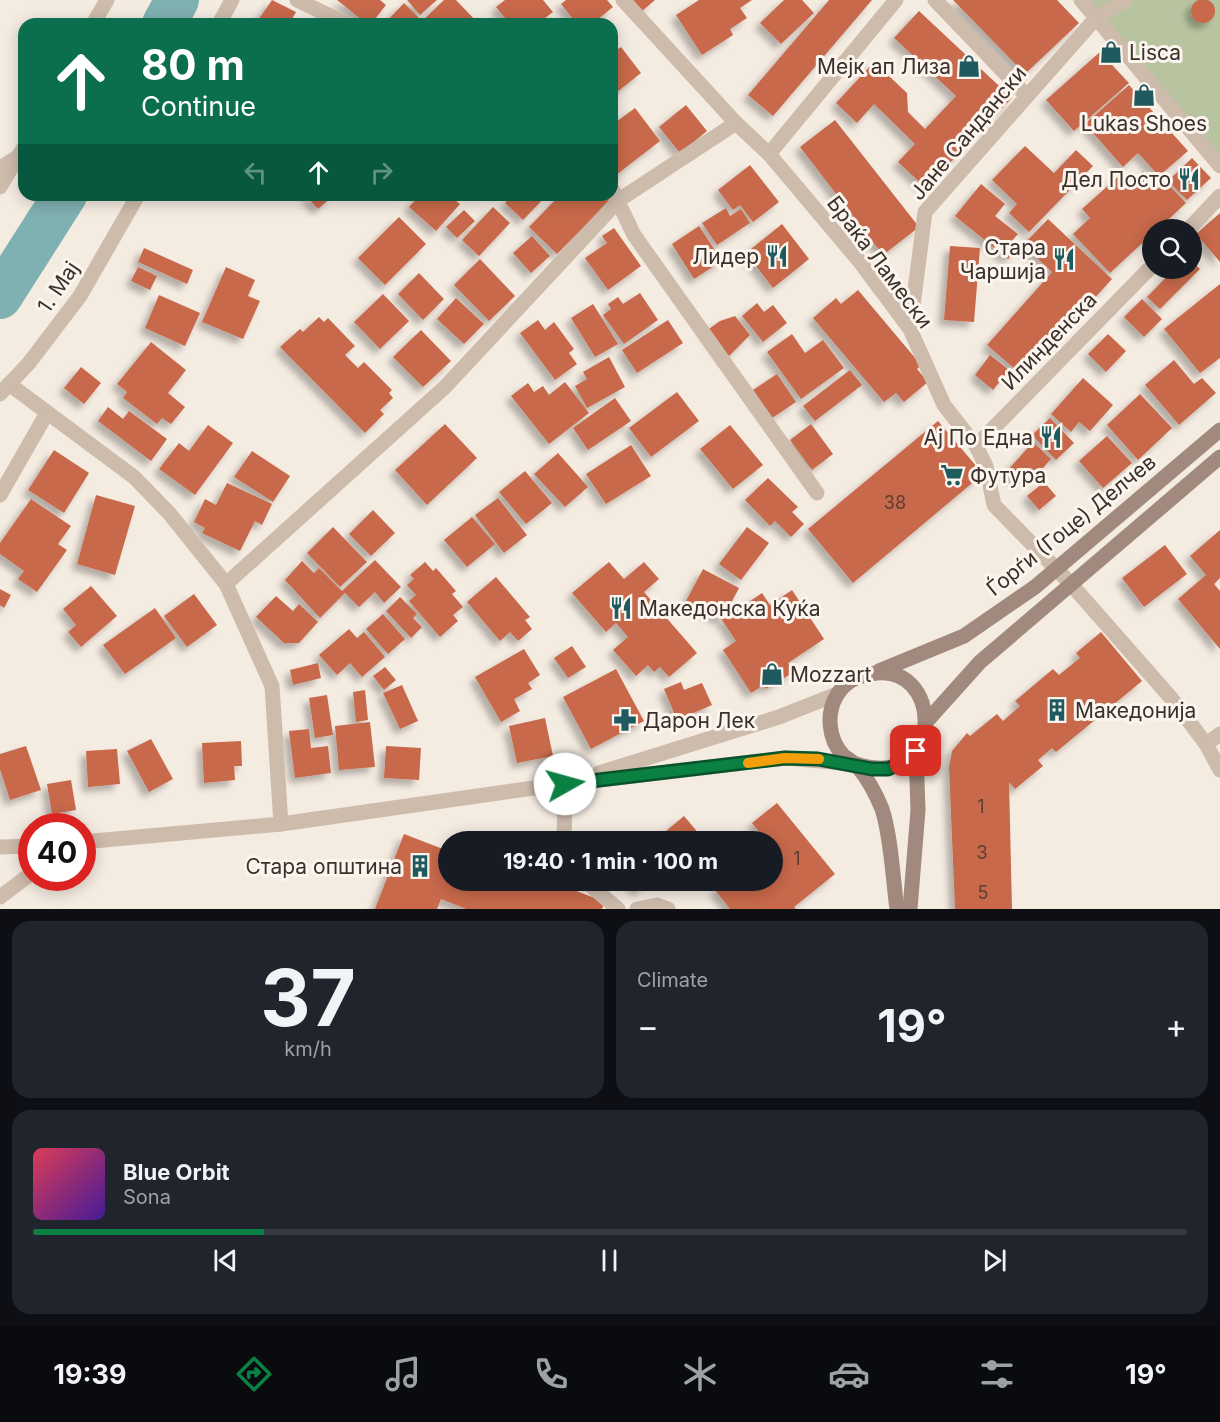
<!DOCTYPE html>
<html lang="en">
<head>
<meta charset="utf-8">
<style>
	:root { --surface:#171b24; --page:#20242c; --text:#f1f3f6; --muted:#9ea1a6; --line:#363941; --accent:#0b8043 }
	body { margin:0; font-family:Inter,sans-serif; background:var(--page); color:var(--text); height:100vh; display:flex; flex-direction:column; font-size:22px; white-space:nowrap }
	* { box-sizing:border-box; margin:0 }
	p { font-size:20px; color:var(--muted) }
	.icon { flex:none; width:33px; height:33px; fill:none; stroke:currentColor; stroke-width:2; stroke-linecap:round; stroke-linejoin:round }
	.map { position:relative; height:909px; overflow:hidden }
	.side { display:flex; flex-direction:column; gap:12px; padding:12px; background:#0d0f14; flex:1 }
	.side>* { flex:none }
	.guide { position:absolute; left:18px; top:18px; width:600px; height:183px; border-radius:18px; box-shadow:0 3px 15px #0003; background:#0b6e4f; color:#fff; overflow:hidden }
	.fabs { position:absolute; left:1142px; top:219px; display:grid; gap:12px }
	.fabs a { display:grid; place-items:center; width:60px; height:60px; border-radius:50%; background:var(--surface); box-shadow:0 3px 15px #0003; font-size:30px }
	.speed { position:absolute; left:18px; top:813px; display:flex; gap:12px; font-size:30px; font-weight:700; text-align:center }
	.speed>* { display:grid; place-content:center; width:78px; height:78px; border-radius:50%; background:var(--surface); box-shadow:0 3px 15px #0003; line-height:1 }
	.speed .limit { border:9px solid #d22; background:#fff; color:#111 }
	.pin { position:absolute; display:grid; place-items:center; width:51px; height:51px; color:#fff; margin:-26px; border-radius:12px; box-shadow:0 3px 9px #0006 }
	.me { position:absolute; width:66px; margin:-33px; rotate:83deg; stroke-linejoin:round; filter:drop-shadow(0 0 4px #0008) }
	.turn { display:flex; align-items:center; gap:21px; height:126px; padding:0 24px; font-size:27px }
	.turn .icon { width:78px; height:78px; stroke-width:2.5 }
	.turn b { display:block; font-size:42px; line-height:51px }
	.lanes { display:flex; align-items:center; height:57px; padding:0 24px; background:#0003; justify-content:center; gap:30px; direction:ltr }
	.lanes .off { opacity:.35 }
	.big { font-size:45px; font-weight:700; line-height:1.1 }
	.side .tile { flex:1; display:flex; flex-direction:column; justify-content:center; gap:9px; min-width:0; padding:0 21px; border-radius:18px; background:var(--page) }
	.side .dial { align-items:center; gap:0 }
	.dial b { font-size:78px; line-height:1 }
	.song { display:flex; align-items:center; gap:18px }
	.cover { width:72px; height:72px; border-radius:9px; background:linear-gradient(135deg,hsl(350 70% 55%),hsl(260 70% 35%)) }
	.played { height:6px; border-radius:3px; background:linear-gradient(90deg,var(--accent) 20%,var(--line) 20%) }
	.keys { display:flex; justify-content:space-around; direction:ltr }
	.heat { display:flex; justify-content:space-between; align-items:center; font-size:33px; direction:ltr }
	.side .tiles { flex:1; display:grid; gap:12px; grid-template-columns:1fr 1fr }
	.tile:last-child { grid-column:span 2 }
	.trip { position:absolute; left:438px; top:831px; width:345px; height:60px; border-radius:30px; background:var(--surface); box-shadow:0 3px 15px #0003; font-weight:700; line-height:60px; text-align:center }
	.tabs { display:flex; height:96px; justify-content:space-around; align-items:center; background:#090b0e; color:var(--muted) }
	.tabs .icon { width:42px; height:42px }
	.tabs .current { color:var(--accent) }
	.tabs b { font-size:27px; color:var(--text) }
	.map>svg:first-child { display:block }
	.green { fill:#b8c4a0 }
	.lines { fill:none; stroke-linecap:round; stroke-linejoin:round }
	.river { stroke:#7fb0b2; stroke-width:44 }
	.building { fill:#c8694b; filter:url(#shadow) }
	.pedestrian { stroke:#cdbbac; stroke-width:15 }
	.minor { stroke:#cdbbac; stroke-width:15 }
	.tertiary { stroke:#cdbbac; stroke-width:15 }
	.secondary { stroke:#a18a7d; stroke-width:15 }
	.route-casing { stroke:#07532c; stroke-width:15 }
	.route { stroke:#0b8043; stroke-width:10 }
	.slow { stroke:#f59e0b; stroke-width:10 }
	.labels { text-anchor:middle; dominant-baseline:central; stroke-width:6; stroke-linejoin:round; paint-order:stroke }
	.number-label { font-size:18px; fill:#5e3e33 }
	.poi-label { font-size:21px; fill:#3b302b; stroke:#fbf5ee; text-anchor:start }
	.street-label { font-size:21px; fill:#3b302b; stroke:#fbf5ee }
</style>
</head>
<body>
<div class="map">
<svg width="1220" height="909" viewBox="0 0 1220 909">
	<defs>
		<filter id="shadow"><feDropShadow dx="-5.5" dy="5.5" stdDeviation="3" flood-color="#0004"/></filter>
	</defs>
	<rect width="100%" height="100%" fill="#f4ebe1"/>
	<polygon class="green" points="1081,0 1220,0 1220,166"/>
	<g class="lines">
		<g class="river">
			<polyline points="164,24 177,0"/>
			<polyline points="0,297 65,195"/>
		</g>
	</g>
	<g class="building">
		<circle cx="1203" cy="11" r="12"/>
		<polygon points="272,0 296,12 289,24 256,23"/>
		<polygon points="337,0 380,0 386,5 371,24 367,24"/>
		<polygon points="407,0 437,0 420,15"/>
		<polygon points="444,0 456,0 476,21 472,24 419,24"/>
		<polygon points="505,0 543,0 553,12 537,24 510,24 496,7"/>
		<polygon points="566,0 607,0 613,7 592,24 577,24 561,4"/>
		<polygon points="633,0 655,0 642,11"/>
		<polygon points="699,0 752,0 740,8 747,18 730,29 733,35 702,55 676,15"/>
		<polygon points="784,0 802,0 814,13 781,44 760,23"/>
		<polygon points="829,0 872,0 773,116 748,95"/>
		<polygon points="953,0 1057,0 1079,23 1025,74"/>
		<polygon points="404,3 420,19 415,24 384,24"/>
		<polygon points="919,11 1012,98 926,188 898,162 915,144 874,104 857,123 836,103 874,62 907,93 908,112 925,129 956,96 894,38"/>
		<polygon points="621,47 641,73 612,96 612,53"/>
		<polygon points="1100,52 1129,83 1074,131 1046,100"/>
		<polygon points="1129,85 1188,151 1159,176 1138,153 1123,167 1085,124"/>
		<polygon points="686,105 707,131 680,153 659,127"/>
		<polygon points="635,108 660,141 616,175 612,170 612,125"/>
		<polygon points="835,120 919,227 883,255 800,147"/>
		<polygon points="1025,146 1054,173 1076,150 1093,166 1029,232 1009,213 1017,204 992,180"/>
		<polygon points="1192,158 1211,178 1187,200 1168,181"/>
		<polygon points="750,165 779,202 753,222 740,205 733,210 718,190"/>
		<polygon points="1143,171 1159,188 1166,182 1186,203 1157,230 1152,230 1152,234 1110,273 1073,234 1090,218 1082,209 1120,175 1129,183"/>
		<polygon points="981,184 1005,204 995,216 1018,234 1011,242 1017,248 1008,259 955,216"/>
		<polygon points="305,195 334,195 318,209"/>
		<polygon points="420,195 449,195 460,204 436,231 409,207"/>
		<polygon points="513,195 547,195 523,220 505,203"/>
		<polygon points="560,195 608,195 612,199 557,254 529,227"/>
		<polygon points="493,207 510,223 479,256 462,240"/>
		<polygon points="726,208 730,216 741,209 750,223 717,245 702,223"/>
		<polygon points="464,210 475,221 457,238 446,227"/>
		<polygon points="1220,213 1220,262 1196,234"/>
		<polygon points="399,217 426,244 385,285 358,258"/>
		<polygon points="1048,219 1112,279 1053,344 1045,337 1016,370 987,345 1052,272 1023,245"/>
		<polygon points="782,224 809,259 773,288 746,253"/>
		<polygon points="699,226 722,261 694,279 672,244"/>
		<polygon points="614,228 641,266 608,290 585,258 607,243 602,236"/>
		<polygon points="532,236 550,256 531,273 513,253"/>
		<polygon points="950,246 980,248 974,322 944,320"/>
		<polygon points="144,248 193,270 187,284 138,262"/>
		<polygon points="480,259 515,296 489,321 454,285"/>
		<polygon points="1191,261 1200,269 1160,309 1147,297 1175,268 1191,268"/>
		<polygon points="138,267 157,276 150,290 131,281"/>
		<polygon points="226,267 255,280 248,296 260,301 243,339 202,322"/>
		<polygon points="419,273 444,299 423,320 398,294"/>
		<polygon points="1220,284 1220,358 1200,373 1164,329"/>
		<polygon points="858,290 921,365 917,369 928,382 904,402 896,393 884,402 813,318 836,298 841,304"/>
		<polygon points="640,293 658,320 624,344 603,315 611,309 608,304 618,297 623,304"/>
		<polygon points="383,294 409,321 380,349 354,322"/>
		<polygon points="159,295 200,313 185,346 145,328"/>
		<polygon points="456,298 484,324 464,344 437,319"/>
		<polygon points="1142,299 1162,319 1144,337 1124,317"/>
		<polygon points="757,303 764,312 773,305 787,323 763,342 742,316"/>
		<polygon points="593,304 618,344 595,357 571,318"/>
		<polygon points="735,316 750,335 727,358 706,331 720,321"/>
		<polygon points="319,317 324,322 328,318 355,346 345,355 358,368 364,362 392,390 389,393 393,398 380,410 384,414 365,433 280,347 300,329 303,332"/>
		<polygon points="538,320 545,330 554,322 574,349 569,353 577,364 555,380 520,333"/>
		<polygon points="668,320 683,343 637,373 622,350"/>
		<polygon points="421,330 451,361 423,387 393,357"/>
		<polygon points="792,334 805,353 823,340 844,368 801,399 767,352"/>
		<polygon points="1108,334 1126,351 1106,372 1088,354"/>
		<polygon points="151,342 186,370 168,393 185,407 171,424 162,418 157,424 123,398 127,392 117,384"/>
		<polygon points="990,355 1009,370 993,390 975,375"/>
		<polygon points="609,357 625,387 587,408 575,386 587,379 583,372"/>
		<polygon points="1174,360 1194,384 1202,378 1216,393 1179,425 1145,385"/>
		<polygon points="81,367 101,383 84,404 64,388"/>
		<polygon points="850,370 862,385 815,421 803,406"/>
		<polygon points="777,374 796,402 772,418 753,390"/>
		<polygon points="1083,378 1113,405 1090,431 1079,422 1071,432 1051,414"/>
		<polygon points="565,382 589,413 549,444 511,396 528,383 534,392 543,386 549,395"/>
		<polygon points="677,392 699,421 651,457 629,428"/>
		<polygon points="1140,394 1172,428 1138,460 1107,425"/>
		<polygon points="615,398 631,421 588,450 573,428"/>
		<polygon points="108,407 123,419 129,411 167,439 151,461 98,421"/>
		<polygon points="1050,418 1074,443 1056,460 1032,435"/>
		<polygon points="938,421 983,474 853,583 808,529"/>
		<polygon points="445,424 477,458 427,505 395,470"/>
		<polygon points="811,424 833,454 812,470 790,440"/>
		<polygon points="208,425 233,443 195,495 159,469 179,443 189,451"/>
		<polygon points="730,425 763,465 733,489 700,449"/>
		<polygon points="1107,436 1132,463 1103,488 1079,461"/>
		<polygon points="1033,442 1051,459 1036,476 1030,471 1019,483 1007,471"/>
		<polygon points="631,445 651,476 606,504 586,474"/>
		<polygon points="54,450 89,473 64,513 28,490"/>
		<polygon points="252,451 290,476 273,502 234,477"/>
		<polygon points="558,453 588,487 565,507 534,474"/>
		<polygon points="525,471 552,503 526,524 499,492"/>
		<polygon points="768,478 798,507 792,512 804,524 791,537 775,521 770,526 745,500"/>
		<polygon points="1044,482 1056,496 1039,510 1027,496"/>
		<polygon points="227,483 272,504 262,525 255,521 240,551 202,533 205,528 194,522 205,499 216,505"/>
		<polygon points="96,495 135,506 115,575 77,564"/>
		<polygon points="498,498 527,535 504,553 475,515"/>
		<polygon points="31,499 71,526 58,544 67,550 37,592 18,579 24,571 0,554 0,543"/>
		<polygon points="373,510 395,533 371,556 349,534"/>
		<polygon points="472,517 495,544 467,567 444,540"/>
		<polygon points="333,527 367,562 340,587 307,553"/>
		<polygon points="747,527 769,543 741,580 719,564"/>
		<polygon points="1220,530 1220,578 1214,584 1220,591 1220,649 1178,599 1206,575 1190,556"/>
		<polygon points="1165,545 1187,574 1144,607 1122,578"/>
		<polygon points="375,560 401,587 384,603 375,592 359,607 345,593 320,618 285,580 302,561 314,573 319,568 342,591"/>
		<polygon points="425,562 433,571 436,568 456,591 452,594 463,607 453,615 458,621 440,637 409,601 416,595 407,585 414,579 410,575"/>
		<polygon points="609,562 624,579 644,562 659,579 644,592 697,653 669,677 660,667 654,672 648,665 636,676 613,650 628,637 616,623 606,632 572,593"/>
		<polygon points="703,569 739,588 722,620 686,601"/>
		<polygon points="496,577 530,617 525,620 532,629 518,641 510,632 500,641 467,602"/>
		<polygon points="91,586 117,616 81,647 68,632 76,625 63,609"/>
		<polygon points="0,589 11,595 4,608 0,605"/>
		<polygon points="792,590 824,639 788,663 794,672 766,689 764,685 751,693 723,650 736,641 722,620 762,593 770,605"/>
		<polygon points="194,594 217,625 187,647 164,616"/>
		<polygon points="276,596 293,611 299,604 318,622 299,643 284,643 256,617"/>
		<polygon points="400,597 417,614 413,618 422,627 411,638 386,611"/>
		<polygon points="155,608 176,638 125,674 103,645"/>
		<polygon points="383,614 405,639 388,654 366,629"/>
		<polygon points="349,629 357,638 364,632 385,657 362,677 350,663 337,675 319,655"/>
		<polygon points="1101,632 1142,681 1113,705 1108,702 1091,716 1095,720 1056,752 1052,748 1038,760 1043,766 1015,789 1009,782 1012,909 955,909 949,767 952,751 967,733 970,736 997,714 1003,721 1020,706 1015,701 1053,669 1059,675 1080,658 1076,653"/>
		<polygon points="572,646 586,667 568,678 554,658"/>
		<polygon points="524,649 540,675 528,683 532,689 514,699 520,711 501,722 475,677"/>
		<polygon points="318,663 321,678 293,685 290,670"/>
		<polygon points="385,667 396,680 384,690 373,676"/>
		<polygon points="616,669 644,721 591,749 563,697"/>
		<polygon points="681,682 684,690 702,683 712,705 677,720 664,689"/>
		<polygon points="402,685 418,721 400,729 383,693"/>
		<polygon points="365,690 368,720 356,722 353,692"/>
		<polygon points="327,695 333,735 315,738 309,698"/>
		<polygon points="545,718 553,756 517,763 509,726"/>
		<polygon points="370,722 375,767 339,770 335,726"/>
		<polygon points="309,729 311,748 328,746 331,773 295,778 289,731"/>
		<polygon points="151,739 173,779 149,792 127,751"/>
		<polygon points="241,741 242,766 234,766 235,780 204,783 202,743"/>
		<polygon points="26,746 41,790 10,800 0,769 0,754"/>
		<polygon points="386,746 421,748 419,780 384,778"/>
		<polygon points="117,749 120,784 88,787 86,751"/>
		<polygon points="71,780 76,810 52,814 47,784"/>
		<polygon points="777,803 835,874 794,907 796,909 730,909 715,890 727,880 772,880 772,842 758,842 763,837 752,823"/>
		<polygon points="684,816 706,842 653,842"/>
		<polygon points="404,834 448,851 448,880 527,880 544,887 544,880 548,880 605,902 602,909 466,909 441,899 437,909 375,909"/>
		<polygon points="629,880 650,880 638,891"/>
	</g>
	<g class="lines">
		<g class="pedestrian">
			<polyline points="935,0 1026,95"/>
			<polyline points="1081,0 1220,166"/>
			<polyline points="769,154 896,0"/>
			<polyline points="1188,230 1220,196"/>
			<polyline points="910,329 925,212 1096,18 1126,0"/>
			<polyline points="976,446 1152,266"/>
		</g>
		<g class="minor">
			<polyline points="297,0 347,24"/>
			<polyline points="623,0 736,123 769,154 860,262 910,329 944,405 976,446 986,466 994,505 1070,583 1172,699 1206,744 1220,770"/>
			<polyline points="0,168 19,156"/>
			<polyline points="612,189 634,235 817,493"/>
			<polyline points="9,384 134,477 169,513 226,584 272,686 281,824"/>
			<polyline points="0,495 47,413"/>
			<polyline points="226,584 445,387 619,200 736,123"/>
			<polyline points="1206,744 1220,734"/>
			<polyline points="564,842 565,784"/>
			<polyline points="584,880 618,909"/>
			<polyline points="0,897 32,873"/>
			<polyline points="637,909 657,905 668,909"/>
		</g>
		<g class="tertiary">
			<polyline points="93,24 107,0"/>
			<polyline points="219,24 232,0"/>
			<polyline points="0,187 24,147"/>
			<polyline points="0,394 29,363 80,296 138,195"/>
			<polyline points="599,773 779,717 837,694"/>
			<polyline points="82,842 281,824 541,787 785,758 856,764"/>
			<polyline points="0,847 32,846"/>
		</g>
		<g class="secondary">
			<polyline points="879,671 964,636 1035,587 1220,430"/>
			<polyline points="927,721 980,662 1220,457"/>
			<path d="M856,764C947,793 944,659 871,674C857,676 844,683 837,695C826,713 828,739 843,755C847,759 853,761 857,766C868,779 876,794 882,809C891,836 893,880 897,909"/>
			<polyline points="910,909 918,810 916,751"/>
		</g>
	</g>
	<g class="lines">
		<g class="route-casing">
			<polyline id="route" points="565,784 785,758 818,759 872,769 888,769 904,762 916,751"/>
		</g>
		<use href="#route" class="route"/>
		<polyline class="slow" points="748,763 785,758 819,759"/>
	</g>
	<defs>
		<g id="shop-bare" transform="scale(1.8)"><path d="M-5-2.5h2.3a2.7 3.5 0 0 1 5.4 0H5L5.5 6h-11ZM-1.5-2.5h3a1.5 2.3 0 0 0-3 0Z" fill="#1f5a5e" stroke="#fbf5ee" stroke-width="2.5" paint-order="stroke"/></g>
		<g id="restaurant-bare" transform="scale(1.8)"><path d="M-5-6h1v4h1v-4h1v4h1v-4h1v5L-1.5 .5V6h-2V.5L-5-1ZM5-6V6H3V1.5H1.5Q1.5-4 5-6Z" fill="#1f5a5e" stroke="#fbf5ee" stroke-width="2.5" paint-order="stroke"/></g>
		<g id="supermarket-bare" transform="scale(1.8)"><path d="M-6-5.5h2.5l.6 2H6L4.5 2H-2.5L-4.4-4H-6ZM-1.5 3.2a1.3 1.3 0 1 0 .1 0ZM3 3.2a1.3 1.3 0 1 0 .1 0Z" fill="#1f5a5e" stroke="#fbf5ee" stroke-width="2.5" paint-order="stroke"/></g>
		<g id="building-bare" transform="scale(1.8)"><path d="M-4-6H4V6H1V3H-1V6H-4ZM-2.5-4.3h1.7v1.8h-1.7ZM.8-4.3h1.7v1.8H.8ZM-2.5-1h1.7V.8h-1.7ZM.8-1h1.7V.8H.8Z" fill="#1f5a5e" stroke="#fbf5ee" stroke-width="2.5" paint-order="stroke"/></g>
		<g id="pharmacy-bare" transform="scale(1.8)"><path d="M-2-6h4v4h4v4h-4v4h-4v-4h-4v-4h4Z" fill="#1f5a5e" stroke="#fbf5ee" stroke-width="2.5" paint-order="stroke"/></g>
	</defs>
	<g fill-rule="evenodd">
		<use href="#shop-bare" x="1111" y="52"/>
		<use href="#shop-bare" x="969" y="66"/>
		<use href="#shop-bare" x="1144" y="95"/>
		<use href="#restaurant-bare" x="1189" y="179"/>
		<use href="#restaurant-bare" x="777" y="256"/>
		<use href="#restaurant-bare" x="1064" y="259"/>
		<use href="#restaurant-bare" x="1051" y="437"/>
		<use href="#supermarket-bare" x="952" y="475"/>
		<use href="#restaurant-bare" x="621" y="608"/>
		<use href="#shop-bare" x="772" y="674"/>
		<use href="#building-bare" x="1057" y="710"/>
		<use href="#pharmacy-bare" x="625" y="720"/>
		<use href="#building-bare" x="420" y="866"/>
	</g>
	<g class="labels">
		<g class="number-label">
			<text x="895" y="502">38</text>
			<text x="981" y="806">1</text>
			<text x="982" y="852">3</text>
			<text x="797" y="858">1</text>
			<text x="983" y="892">5</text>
		</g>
		<g class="poi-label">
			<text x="1129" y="52">Lisca</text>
			<text x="951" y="66" text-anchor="end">Мејк ап Лиза</text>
			<text x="1144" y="123" text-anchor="middle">Lukas Shoes</text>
			<text x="1171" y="179" text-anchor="end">Дел Посто</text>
			<text x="1046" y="247" text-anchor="end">Стара<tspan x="1046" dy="24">Чаршија</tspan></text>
			<text x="759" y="256" text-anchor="end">Лидер</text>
			<text x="1033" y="437" text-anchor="end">Ај По Една</text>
			<text x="970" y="475">Футура</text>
			<text x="639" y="608">Македонска Куќа</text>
			<text x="790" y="674">Mozzart</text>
			<text x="1075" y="710">Македонија</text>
			<text x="643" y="720">Дарон Лек</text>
			<text x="402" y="866" text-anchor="end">Стара општина</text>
		</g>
		<g class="street-label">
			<text transform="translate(968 133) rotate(-50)">Јане Сандански</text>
			<text transform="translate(880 262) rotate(53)">Браќа Ламески</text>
			<text transform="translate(58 287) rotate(-56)">1. Мај</text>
			<text transform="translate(1049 341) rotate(-46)">Илинденска</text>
			<text transform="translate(1071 525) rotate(-39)">Ѓорѓи (Гоце) Делчев</text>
		</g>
	</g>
</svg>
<div class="fabs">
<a><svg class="icon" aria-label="search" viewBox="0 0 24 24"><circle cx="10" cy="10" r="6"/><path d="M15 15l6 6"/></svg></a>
</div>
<div class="speed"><div class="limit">40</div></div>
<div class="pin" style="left:916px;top:751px;background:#d93025"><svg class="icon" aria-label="arrive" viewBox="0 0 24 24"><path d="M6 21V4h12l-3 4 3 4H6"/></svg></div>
<svg class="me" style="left:565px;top:784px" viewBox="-20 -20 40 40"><circle r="19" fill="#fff"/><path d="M0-13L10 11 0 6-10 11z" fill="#0b8043"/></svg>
<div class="trip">19:40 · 1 min · 100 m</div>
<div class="guide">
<div class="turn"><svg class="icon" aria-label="ahead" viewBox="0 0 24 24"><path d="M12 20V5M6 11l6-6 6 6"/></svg><div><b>80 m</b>Continue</div></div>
<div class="lanes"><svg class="icon off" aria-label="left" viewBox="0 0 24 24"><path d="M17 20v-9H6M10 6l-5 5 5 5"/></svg><svg class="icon" aria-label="ahead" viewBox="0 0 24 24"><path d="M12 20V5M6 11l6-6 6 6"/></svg><svg class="icon off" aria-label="right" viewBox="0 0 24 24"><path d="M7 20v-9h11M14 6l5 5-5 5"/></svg></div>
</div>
</div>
<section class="side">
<div class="tiles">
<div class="tile dial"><b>37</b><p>km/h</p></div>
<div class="tile"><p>Climate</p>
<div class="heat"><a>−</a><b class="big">19°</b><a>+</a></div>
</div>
<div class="tile">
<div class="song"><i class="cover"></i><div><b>Blue Orbit</b><p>Sona</p></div></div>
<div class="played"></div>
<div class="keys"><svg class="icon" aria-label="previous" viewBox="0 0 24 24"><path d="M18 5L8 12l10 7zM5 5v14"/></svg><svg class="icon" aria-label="pause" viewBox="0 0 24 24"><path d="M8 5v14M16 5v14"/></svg><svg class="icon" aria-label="next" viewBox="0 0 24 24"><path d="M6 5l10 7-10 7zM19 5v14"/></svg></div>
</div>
</div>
</section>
<nav class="tabs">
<b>19:39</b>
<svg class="icon current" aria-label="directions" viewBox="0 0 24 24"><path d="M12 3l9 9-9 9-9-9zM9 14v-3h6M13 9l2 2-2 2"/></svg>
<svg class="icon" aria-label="music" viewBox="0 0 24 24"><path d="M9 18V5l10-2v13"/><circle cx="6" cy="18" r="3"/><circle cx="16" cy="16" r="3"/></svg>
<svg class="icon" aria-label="phone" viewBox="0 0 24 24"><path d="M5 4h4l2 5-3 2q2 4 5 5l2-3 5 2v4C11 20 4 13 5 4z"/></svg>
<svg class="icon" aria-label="climate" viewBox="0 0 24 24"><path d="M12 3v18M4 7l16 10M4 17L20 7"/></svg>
<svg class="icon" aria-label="car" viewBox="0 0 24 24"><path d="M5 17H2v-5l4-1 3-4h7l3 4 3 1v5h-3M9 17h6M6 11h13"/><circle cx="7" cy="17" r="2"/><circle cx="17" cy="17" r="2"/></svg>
<svg class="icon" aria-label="filters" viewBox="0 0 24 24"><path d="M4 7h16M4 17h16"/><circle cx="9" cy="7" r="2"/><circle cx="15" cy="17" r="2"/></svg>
<b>19°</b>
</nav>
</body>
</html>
